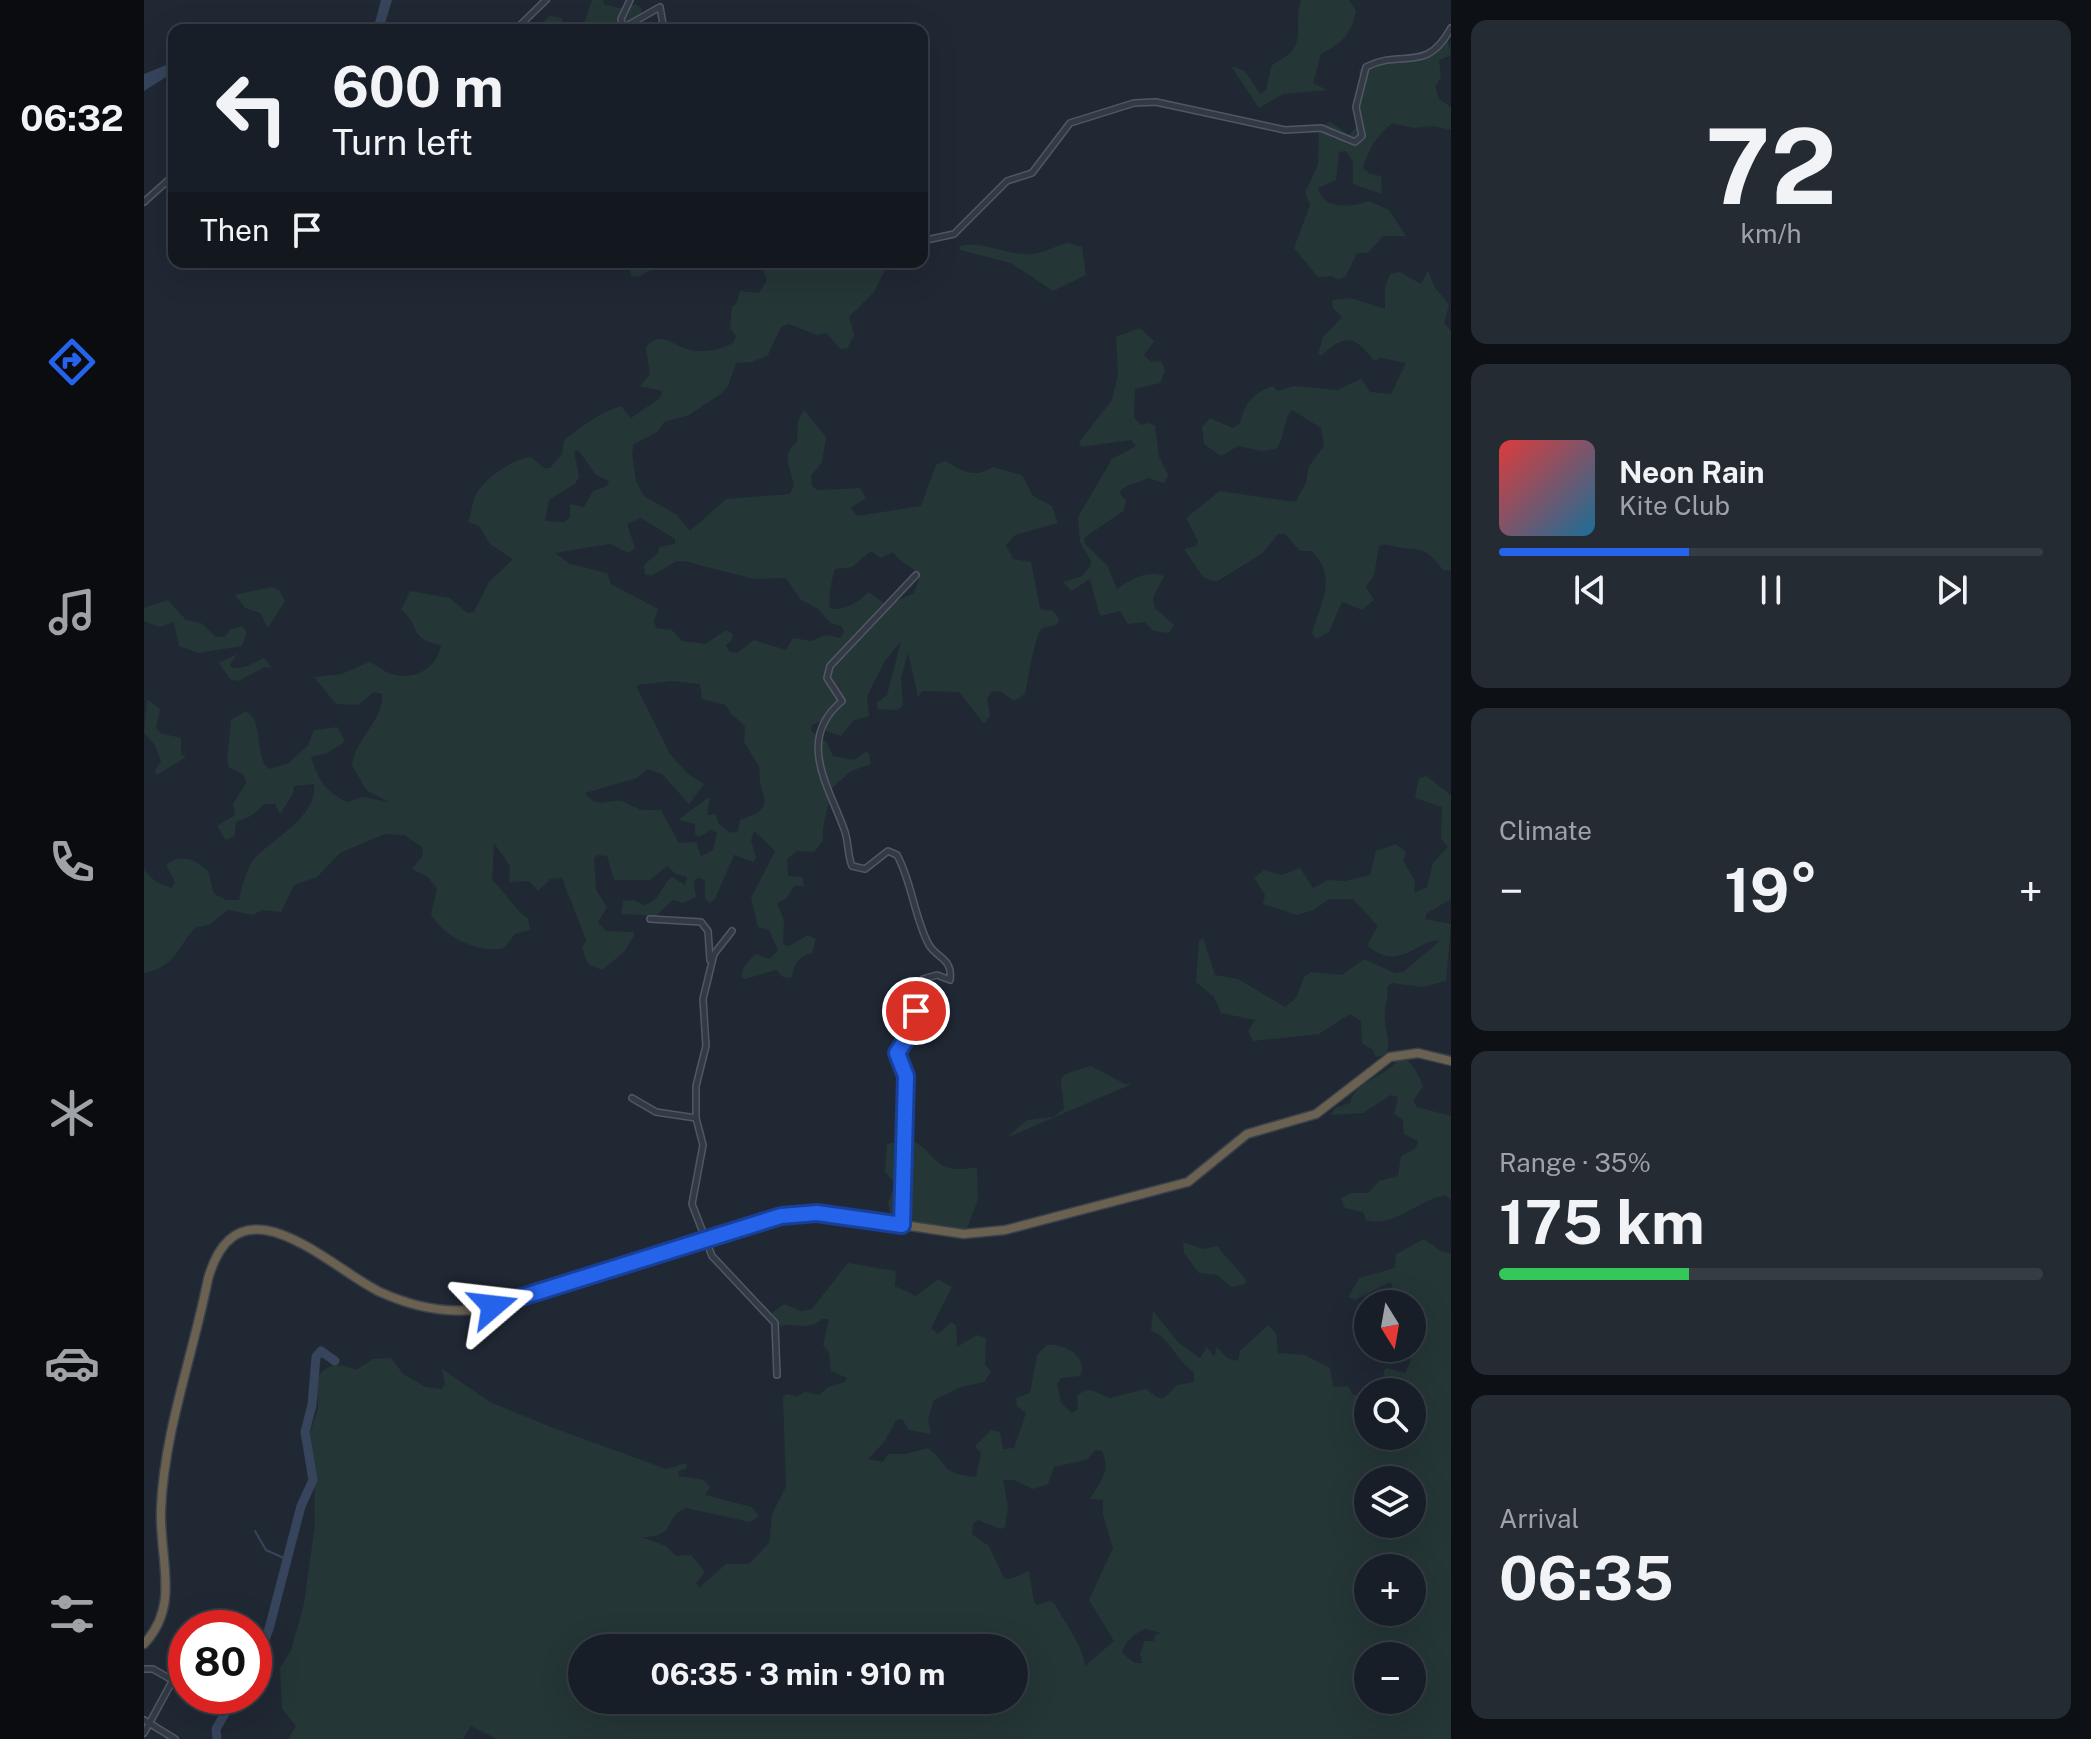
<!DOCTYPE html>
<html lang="en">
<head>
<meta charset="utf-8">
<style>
	:root { --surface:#181e27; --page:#252b33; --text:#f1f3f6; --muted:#9fa2a7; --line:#363c44; --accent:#2563eb }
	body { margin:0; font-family:"Public Sans",sans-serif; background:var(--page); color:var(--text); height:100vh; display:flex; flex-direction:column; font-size:30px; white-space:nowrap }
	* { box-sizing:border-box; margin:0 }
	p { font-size:26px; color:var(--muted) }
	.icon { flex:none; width:44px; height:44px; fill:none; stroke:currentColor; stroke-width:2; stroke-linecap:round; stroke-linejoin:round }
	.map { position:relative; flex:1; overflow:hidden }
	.drawer { display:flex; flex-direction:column; gap:20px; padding:20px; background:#0d1015; width:640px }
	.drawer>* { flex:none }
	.top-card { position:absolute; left:24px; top:24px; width:760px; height:244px; border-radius:16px; box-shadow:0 8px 32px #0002,0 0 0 2px var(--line); background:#181e27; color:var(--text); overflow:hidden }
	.needle { width:52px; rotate:169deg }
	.fabs { position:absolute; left:1210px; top:1290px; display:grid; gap:16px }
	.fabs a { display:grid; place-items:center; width:72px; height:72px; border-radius:50%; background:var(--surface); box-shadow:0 8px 32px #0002,0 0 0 2px var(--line); font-size:40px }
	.speed { position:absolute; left:24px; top:1610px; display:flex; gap:16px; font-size:40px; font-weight:700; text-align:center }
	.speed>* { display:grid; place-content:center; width:104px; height:104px; border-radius:50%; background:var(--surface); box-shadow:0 8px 32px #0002,0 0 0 2px var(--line); line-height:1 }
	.speed .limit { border:12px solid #d22; background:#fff; color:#111 }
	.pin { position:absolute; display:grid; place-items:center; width:68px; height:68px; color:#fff; margin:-34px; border:4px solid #fff; border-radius:50%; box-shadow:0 2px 8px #0007 }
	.me { position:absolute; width:88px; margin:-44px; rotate:73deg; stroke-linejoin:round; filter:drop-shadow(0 0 6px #0008) }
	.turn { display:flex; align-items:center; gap:28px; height:168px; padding:0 32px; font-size:36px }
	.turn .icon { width:104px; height:104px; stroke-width:2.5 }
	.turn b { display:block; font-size:56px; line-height:68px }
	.then { display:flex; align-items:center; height:76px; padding:0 32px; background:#0003; gap:16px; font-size:30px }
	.big { font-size:60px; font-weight:700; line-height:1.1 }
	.drawer .tile { flex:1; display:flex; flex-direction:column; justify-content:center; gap:12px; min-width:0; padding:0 28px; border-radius:16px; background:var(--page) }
	.drawer .dial { align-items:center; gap:0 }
	.dial b { font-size:104px; line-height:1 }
	.song { display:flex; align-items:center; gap:24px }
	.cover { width:96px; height:96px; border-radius:12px; background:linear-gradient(135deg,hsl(0 70% 55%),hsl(200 70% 35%)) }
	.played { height:8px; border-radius:4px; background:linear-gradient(90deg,var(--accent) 35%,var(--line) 35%) }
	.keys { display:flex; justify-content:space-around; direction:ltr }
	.heat { display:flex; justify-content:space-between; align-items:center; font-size:44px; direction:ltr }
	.charge { height:12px; border-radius:6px; background:linear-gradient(90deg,#34c759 35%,var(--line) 0) }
	.trip { position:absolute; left:424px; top:1634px; width:460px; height:80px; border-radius:40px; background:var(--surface); box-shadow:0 8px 32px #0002,0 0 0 2px var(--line); font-weight:700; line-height:80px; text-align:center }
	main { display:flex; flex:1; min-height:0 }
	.menu { display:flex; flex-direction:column; width:144px; justify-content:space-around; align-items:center; background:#0a0c10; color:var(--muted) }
	.menu .icon { width:56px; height:56px }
	.menu .selected { color:var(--accent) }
	.menu b { font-size:36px; color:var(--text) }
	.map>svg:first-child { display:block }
	.green { fill:#253637; fill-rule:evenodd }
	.water { fill:#36455c }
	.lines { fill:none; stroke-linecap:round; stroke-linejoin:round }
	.stream { stroke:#36455c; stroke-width:2 }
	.river { stroke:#36455c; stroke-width:9 }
	.minor-casing { stroke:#515863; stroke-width:8 }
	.highway-casing { stroke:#3b424c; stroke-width:11 }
	.minor { stroke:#333a45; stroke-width:5 }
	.highway { stroke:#6a6151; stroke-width:8 }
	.route-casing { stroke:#184099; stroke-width:20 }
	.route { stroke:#2563eb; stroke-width:14 }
</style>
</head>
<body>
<main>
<nav class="menu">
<b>06:32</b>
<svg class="icon selected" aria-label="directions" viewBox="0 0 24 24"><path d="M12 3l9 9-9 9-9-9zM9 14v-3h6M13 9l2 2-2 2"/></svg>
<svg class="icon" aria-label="music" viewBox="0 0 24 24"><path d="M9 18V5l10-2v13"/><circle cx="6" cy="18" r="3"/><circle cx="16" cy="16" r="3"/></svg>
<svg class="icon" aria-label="phone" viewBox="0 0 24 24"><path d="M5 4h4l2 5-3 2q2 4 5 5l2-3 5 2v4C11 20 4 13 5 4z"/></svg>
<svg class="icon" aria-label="climate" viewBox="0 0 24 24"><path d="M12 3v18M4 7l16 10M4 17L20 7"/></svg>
<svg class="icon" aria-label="car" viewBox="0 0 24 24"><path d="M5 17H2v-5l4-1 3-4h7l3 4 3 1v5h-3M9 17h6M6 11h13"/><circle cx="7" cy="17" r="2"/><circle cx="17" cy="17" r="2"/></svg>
<svg class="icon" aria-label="filters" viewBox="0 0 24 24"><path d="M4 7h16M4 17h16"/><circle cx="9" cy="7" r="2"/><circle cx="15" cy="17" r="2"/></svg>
</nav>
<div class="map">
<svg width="1307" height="1739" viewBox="0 0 1307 1739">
	<rect width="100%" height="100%" fill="#202834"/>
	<g class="green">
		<polygon points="448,0 459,0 460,4 475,8 492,4 497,8 499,21 490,30 438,30"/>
		<path d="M1158,0H1205L1212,11C1207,35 1198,43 1177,54L1169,83L1183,90L1139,94L1115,108L1087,66L1101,71L1116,94L1122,90L1127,67C1132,60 1143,58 1148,51C1160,36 1149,15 1158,0Z"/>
		<polygon points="405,16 417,18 424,30 392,30"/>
		<path d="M1303,37L1307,55L1295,60L1297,77L1291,86L1295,99L1307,107V130L1289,126L1269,128L1249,123C1233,134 1224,150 1219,168L1226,174L1237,176L1238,194L1209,184V162L1202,151L1195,152L1192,180L1174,188C1179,211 1209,207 1225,201L1245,210L1262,236H1239L1224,253H1213L1202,276L1194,280L1188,276L1174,277L1150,248L1166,205L1161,193L1174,164L1175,127L1186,122L1205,135L1213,126L1210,108L1217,80L1215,70L1223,65L1276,58Z"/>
		<path d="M925,243L938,247L942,275L909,291L867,263L816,250V246C837,240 865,256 888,254C902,253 911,245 925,243Z"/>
		<polygon points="484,262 522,262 494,277 487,276"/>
		<path d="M594,262L744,264L730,292L705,317L710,335L704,348L696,349L683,333L673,335L645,324L637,327L624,355L608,362L592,363L584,386L578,393L545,415L520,422L513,432L490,444L488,453L492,481L500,496L533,515L546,531L582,499L646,494L650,486C648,470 635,456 653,442L654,421L660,410L682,437L678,462L667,476L668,486L674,490L716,488L722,498L707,508L713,516L777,506L792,465L801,461C819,471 830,479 849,467L878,475L889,496L908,506L914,523L871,535L862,545L869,559L887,562L896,609L909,611L915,618L913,625L898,628C889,641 885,677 881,694L870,701L856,691L847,692L843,699L846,715L840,724L815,692L778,691L774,697L764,652L757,679L759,706L753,710L734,709L733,703L743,695L757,641L741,661L723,696L725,716L709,721L697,736L682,731L680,720L668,725L667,731L683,743L689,756L710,760L721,752L725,753L727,764L707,771L688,788C685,807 678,821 679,841L670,852L653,851L643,859L644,876L658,877L660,886H650L642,899L633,903L640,920L639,944L645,946L664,935L672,939L668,953C650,959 652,965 647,978L639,977L632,970L601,979L597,976L600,967L611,954L626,959L634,950L625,930L614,927L607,898L631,851L610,831L607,840L612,858L609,862L590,855L571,899L565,903L561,898V880L554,878L550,881L552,897L539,903L529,900L512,916L477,914L479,901L489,900L500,905C518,900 515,887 528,877L541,885L543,877L532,874L523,866L506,880H470L463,856L454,855L450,858L452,890L463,907L454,922L462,931L489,932L490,936L480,952L458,970L444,964L438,948L442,940L418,878L406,879L394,891L385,881L365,882L366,866L350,843L348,880C359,889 374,914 384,918L386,930L371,934L360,948C335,954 299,937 287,914L293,889L284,877L268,869L279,855L278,847L260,835L241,834L196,853L173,877L150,885L137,912L118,910L109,915L84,910L65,925L52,927C33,946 34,966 0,973V870L12,882L28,888L31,882L22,865C36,853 52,859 64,871L70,894L83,900H95C96,891 104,866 110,859C128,839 174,817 170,784L150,786L149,794L136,814L131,804H121L107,816L92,822L90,836L82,840L73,826L91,815L89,804L102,783L100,775L85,767L83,760L87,720L102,711C121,722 109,756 125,769L145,763L164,745L170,730L194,727L201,742L183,753L167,757C174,779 182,793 204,802L219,797L245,802L222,790L208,765C211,739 241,718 238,694L230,692L214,705L192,704L170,677L198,674L225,662C233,665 240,672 248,674C271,681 293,668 297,645C263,639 277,624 257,610L266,591L306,598L323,613L330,612L345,582L369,559L346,544L335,526L324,522C328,513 328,499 334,491C344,476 369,459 387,457L400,468H406L418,454L420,440C438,427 455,412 477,406L487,418L516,398L518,391L496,386L506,374L502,347C518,330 526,344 543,349C557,354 576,350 589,343L592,336L586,328L588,307L593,302L596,291L615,293L623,280L618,268ZM434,450L452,475L465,481L463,486L449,491L440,507L426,504V517L420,522L401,521L405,500L431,484L435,477L430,452ZM497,518L531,539V544L515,547L514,553L500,565L501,574L507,576L533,561H540L610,579L642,578L656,599L674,609L686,623L697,626L700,631L697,638L682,635L667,641L649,638L642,650L610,640L593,653L586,652L582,645L588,640L589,634L582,630L561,644L538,641L528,630L512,628L510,621L514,609L467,584L463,573L426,564L411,553L466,544L485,553L491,548L483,524ZM727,551L737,558L749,552C756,564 768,565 776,576L770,593L743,605L724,592C716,602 698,612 686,608C684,600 688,576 691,569L708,567ZM528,681L556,684L558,699L582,705L587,714L601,726L600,742L616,768C611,794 639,806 596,820L594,831L586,833L574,823L572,814L563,815L566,797C563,798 537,817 535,820L551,824V834L555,837L567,830L573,833L569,850L557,856L552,842L535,843L517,810H497L478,801C460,799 454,810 441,793L493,778L503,769L518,774L545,804L560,784L544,774L526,754L493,688V685Z"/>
		<path d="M1284,271L1290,286L1305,305L1300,323L1307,331V570H1299C1281,547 1281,551 1254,547C1246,546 1244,543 1235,546L1230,575L1222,587L1230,600L1218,610L1198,602L1185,632L1172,639L1168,633C1176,605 1195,575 1167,551H1156L1141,534H1134L1119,553L1072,582L1059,577L1040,549L1052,546L1054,541L1042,518L1076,491L1151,502L1162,483L1165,466L1180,446L1177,428L1148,410C1138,421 1142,437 1132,449L1118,451L1094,446L1077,456L1060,444L1058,427L1066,418L1089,428L1096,423C1100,404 1110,392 1129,386L1134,391L1149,386L1193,390L1217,379L1226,392L1247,394L1262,363L1237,358L1230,361C1212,337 1202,332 1177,356L1174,354L1179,337L1198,317L1189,308L1188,300L1207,298L1241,309V287L1246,274L1256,272L1277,284Z"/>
		<path d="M996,328L1010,341L1000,355L1007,362L1017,361L1021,371L1016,383L991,389L990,417L996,425L1005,423L1011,426L1015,457L1024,475L1020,483L1004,478C995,483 982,484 975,492L982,501L979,511L940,538L941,544L963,565L973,589C988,579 1002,570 1020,576L1009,598L1011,608L1030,625L1025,633L1010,631L1001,622L984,624L976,611L956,616L946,579L927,591L919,582L938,576L946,567L947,561L936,542L934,517L968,459L992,446L987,440L937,447L935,442L968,400L974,375L972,337Z"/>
		<polygon points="127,587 135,590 141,601 124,628 116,613 101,608 91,595"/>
		<polygon points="24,600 42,620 57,623 72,637 80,637 87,629 98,626 103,632 98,646 55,653 35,646 30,622 15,627 0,621 0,608"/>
		<polygon points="93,654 86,665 88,668 101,667 120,658 128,668 121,667 94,681 86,679 75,663"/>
		<polygon points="3,699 16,709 12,728 16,733 37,738 37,754 42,757 13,775 11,771 17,761 11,745 0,733"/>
		<path d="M1282,776L1307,795V899L1283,913L1281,919L1307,924L1302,981L1279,987L1248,983L1243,987C1245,999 1239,1009 1241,1020C1242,1034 1247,1040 1242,1054L1232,1057L1229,1050L1218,1043L1217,1021L1206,1014L1175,1034L1109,1041L1104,1031L1111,1020L1077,1013L1070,997L1052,982L1055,941L1059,938L1071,975L1094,979L1141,1007L1152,998L1160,977L1167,972L1198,975L1220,959L1251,973L1259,972L1296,941C1278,935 1255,975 1223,945L1234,926L1209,899H1185L1170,910L1153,915L1119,904L1121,895L1110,878L1120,870L1138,875L1156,868L1169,888L1184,880L1201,881L1226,875L1232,851L1252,844L1262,852L1259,860L1271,881L1270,893L1283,887L1289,863L1304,847L1297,838L1298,807L1271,798L1275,778Z"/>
		<path d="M1255,1058C1267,1057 1275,1076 1279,1086L1269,1101L1273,1107L1307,1116V1200L1301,1195C1272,1201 1250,1228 1222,1220L1219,1212L1201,1208L1197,1198L1207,1193H1224L1235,1181L1254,1176L1257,1156L1272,1148L1274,1141L1260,1134L1259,1120L1250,1114L1254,1097L1247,1095L1219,1113L1187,1115L1191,1108L1206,1103C1211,1081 1243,1077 1255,1058Z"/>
		<path d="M947,1066L981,1084H988L862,1138L883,1120L909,1117L920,1109C917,1072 908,1078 947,1066Z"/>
		<path d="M765,1140C793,1148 786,1177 833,1167L834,1200L821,1233L749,1223L744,1203L751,1183L741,1172L743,1144Z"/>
		<path d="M1280,1239L1298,1252L1307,1253V1739H353L327,1726L319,1739H144L152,1726L138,1709L136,1668L147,1650L160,1604L171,1524L170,1468L164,1439L174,1409L173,1378C183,1362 196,1363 212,1370L229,1359L247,1358L259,1374L282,1387L298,1389L301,1384L298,1369L346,1402L407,1427L522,1469L542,1463L543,1468L535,1471L534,1476L560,1480L566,1487L561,1495L608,1507L615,1516L606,1522L542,1508C518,1518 534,1537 498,1537L522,1546L532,1556L547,1555L561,1572L552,1583L555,1588L582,1564H605L625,1543L628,1514L642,1487L639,1397L643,1394L653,1397L661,1392L675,1395L684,1387L701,1382L703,1378L687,1371L685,1353L679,1345L685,1319H678C662,1332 653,1322 636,1326L628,1313L640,1304L657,1311L668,1309L704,1263L752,1271L751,1286L772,1296L794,1279L808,1287L787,1328L794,1334L807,1322L812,1325L813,1347L833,1335L842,1338L841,1364L847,1372L840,1382L817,1387L790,1400L784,1419L787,1434L765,1430L758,1419L752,1420L741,1441L724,1459L739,1462L744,1454H761L784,1448C808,1467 795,1473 832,1477L837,1453L831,1446L847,1430L856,1432L859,1449L870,1448L882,1413L873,1406L872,1398L886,1393L893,1355L903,1345C920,1343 945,1357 936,1376L917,1378L913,1384L917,1403L928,1413L934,1409L933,1396C945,1384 954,1394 966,1398L1002,1389L1014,1398H1020L1033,1385L1050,1382V1372C1033,1362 1025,1336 1007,1331L1009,1311L1035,1343L1056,1358L1063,1347L1070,1357L1073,1347L1083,1358L1094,1361L1096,1351L1124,1325L1132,1333L1134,1353L1161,1355L1186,1368L1189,1387L1204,1386L1209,1395L1224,1394V1436H1268V1392H1228L1245,1383L1239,1373L1242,1368L1261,1373L1267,1361L1264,1348L1278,1339L1268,1315V1304H1246L1249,1288L1246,1282L1211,1300L1204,1297L1215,1278L1251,1268L1252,1254ZM952,1450L958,1451C968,1472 955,1483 946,1499L959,1500V1515L969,1548L945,1600L970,1641L941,1666C938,1643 921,1624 911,1604L906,1601L893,1605L890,1602L885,1571L866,1579L860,1578L845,1546L828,1534L829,1524L834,1520L857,1529L861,1527L864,1506L859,1480H870L889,1489L904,1484L910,1467L942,1460ZM1224,1480H1268V1524H1224ZM1224,1568H1268V1612H1224ZM1002,1629L1017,1633L1011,1635L1010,1641H1001L996,1653L998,1663H991L978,1653C980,1643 992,1631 1002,1629ZM870,1648V1700H438V1648ZM1224,1656H1268V1700H1224Z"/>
		<path d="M1039,1242L1059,1249L1074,1246C1081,1258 1093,1267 1102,1280L1101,1284L1087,1287L1073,1275L1055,1273L1040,1253Z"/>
	</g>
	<g class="water">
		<polygon points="237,0 248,0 239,30 229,30"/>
		<polygon points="30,62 30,72 0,91 0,74"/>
	</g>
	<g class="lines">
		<polyline class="stream" points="111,1531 122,1550 142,1559"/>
		<g class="river">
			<polyline points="110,1667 125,1629 157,1506 169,1480 161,1432 168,1405 172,1357 177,1351 191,1361"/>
			<polyline points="73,1739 72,1729 91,1696"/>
		</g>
		<g class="minor-casing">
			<g id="minor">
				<polyline points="486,0 477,19 479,28 516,7 520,30"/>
				<polyline points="371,30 402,0"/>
				<polyline points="0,202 30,175"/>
				<path d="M778,241L810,234L863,181L888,173L926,123L990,103L1012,102L1141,130L1177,128L1211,142L1218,136L1212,107L1222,67C1258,48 1282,75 1307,28"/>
				<polyline points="506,919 557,922 564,931 566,960"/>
				<polyline points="588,931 570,954 559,999 562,1046 552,1086 552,1118 559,1145 548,1204 568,1256 631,1323 633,1375"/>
				<polyline points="488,1098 512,1112 552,1118"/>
				<path d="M758,1224L762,1072L753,1053L766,1033L770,1015L780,998L779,979L793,975L806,980C809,959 794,959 785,945C770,917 768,882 753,855L744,851L721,869L708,866C703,854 705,841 700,829C684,785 652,739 698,701L683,678L686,666L772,575"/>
				<polyline points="0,1669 9,1669 42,1688"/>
				<polyline points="57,1696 69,1702"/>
				<polyline points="0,1720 31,1739"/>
				<polyline points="0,1733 42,1656"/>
			</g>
		</g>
		<g class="highway-casing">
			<path id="highway" d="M0,1644C37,1605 15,1559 17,1509C20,1432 49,1355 64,1279C94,1172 186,1268 236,1292C269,1307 302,1314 337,1309L650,1214H685L820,1234L861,1230L1044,1182L1103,1134L1172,1114L1246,1057L1274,1053L1307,1061"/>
		</g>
		<use href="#minor" class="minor"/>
		<use href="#highway" class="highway"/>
	</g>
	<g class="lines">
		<g class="route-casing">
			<polyline id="route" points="349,1306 637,1216 673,1213 758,1225 762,1076 753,1053 766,1033 772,1011"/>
		</g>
		<use href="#route" class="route"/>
	</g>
</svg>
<div class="fabs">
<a><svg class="needle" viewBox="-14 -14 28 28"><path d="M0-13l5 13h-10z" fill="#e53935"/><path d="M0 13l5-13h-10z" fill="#9fa2a7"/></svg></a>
<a><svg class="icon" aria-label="search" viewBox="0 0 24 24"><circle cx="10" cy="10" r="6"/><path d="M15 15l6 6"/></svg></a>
<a><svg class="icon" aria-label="layers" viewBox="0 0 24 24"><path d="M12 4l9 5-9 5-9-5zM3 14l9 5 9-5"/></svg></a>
<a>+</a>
<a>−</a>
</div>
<div class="speed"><div class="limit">80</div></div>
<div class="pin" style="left:772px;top:1011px;background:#d93025"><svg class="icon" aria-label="arrive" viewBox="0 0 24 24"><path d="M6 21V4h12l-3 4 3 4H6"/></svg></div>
<svg class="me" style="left:349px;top:1306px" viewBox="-20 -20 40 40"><path d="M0-17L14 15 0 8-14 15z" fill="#2563eb" stroke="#fff" stroke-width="4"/></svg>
<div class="trip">06:35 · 3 min · 910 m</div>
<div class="top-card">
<div class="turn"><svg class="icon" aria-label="left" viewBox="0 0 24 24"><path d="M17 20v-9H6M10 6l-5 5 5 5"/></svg><div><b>600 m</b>Turn left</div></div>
<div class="then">Then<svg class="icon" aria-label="arrive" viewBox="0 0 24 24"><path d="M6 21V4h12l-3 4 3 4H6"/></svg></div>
</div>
</div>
<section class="drawer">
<div class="tile dial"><b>72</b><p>km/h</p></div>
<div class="tile">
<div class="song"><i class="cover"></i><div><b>Neon Rain</b><p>Kite Club</p></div></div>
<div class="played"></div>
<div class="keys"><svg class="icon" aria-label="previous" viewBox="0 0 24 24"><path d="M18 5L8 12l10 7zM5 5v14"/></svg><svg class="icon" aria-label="pause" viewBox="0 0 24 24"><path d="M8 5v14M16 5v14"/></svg><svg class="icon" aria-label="next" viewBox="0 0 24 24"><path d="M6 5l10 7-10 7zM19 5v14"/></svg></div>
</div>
<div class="tile"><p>Climate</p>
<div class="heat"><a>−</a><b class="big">19°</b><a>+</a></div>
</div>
<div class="tile"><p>Range · 35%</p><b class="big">175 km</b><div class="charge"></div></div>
<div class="tile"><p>Arrival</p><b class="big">06:35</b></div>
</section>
</main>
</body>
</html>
